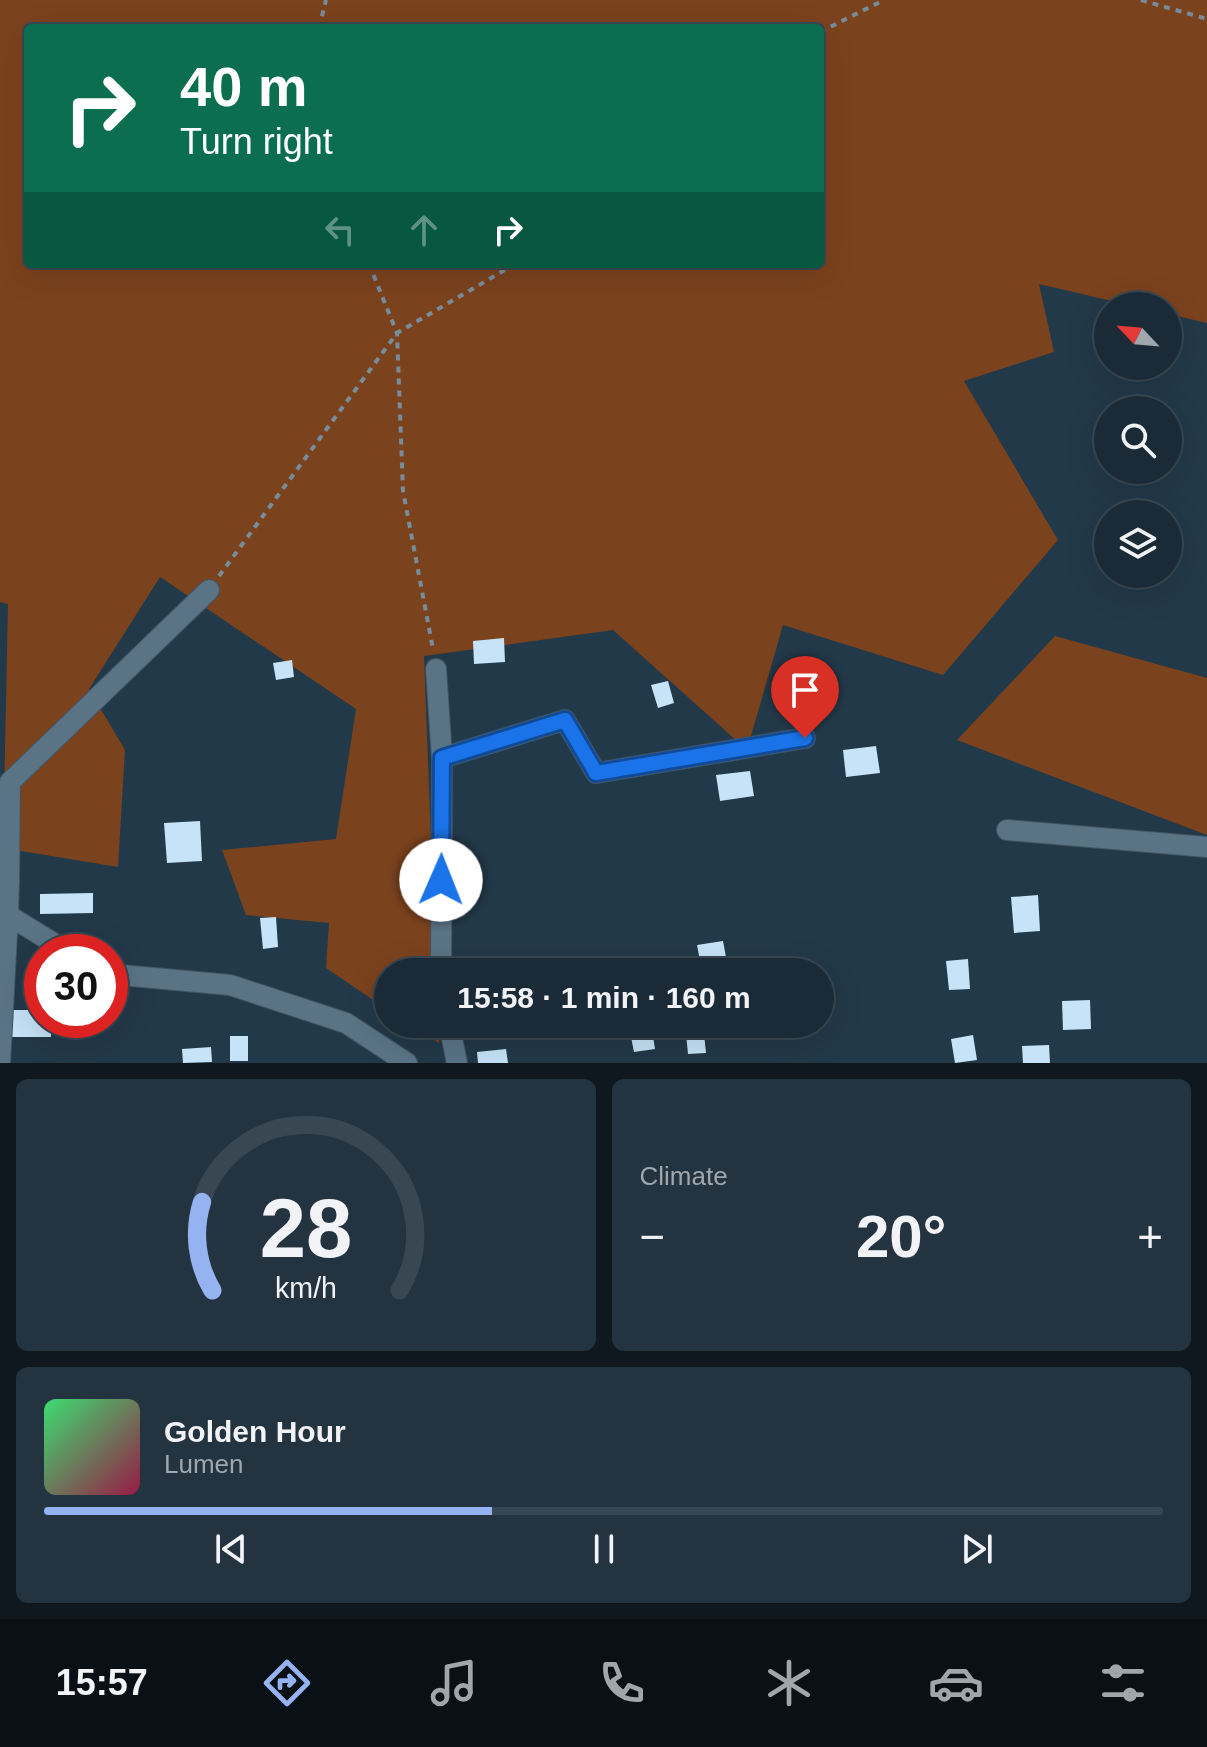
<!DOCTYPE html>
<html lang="en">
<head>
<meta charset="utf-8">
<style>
	:root { --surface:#1a2b37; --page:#23333f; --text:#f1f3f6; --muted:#9fa7ad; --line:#384752; --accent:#95b2f1 }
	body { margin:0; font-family:Arial,sans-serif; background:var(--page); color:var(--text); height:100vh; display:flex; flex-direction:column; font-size:30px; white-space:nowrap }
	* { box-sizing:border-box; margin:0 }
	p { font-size:26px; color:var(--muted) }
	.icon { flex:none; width:44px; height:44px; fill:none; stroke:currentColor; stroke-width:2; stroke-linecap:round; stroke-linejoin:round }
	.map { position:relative; height:1063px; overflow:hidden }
	.sheet { display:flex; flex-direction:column; gap:16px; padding:16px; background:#0e181e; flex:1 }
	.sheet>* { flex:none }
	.top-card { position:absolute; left:24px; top:24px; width:800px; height:244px; border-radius:8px; box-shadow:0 8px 32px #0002,0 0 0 2px var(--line); background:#0b6e4f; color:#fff; overflow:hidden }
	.needle { width:52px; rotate:296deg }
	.fabs { position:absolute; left:1094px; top:292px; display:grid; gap:16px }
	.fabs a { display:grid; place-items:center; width:88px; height:88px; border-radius:50%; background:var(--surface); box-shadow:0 8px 32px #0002,0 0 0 2px var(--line); font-size:40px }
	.speed { position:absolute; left:24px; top:934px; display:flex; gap:16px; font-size:40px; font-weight:700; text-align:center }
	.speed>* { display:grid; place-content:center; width:104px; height:104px; border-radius:50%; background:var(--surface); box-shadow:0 8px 32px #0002,0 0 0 2px var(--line); line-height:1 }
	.speed .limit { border:12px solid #d22; background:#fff; color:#111 }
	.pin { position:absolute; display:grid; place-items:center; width:68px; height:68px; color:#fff; margin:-82px -34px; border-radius:50% 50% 50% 0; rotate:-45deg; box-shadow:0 0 8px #0007 }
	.pin .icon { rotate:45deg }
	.me { position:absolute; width:88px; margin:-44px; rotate:1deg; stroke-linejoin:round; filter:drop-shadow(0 0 6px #0008) }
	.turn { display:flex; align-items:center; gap:28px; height:168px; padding:0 24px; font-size:36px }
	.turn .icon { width:104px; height:104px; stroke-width:2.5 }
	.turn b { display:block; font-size:56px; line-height:68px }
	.lanes { display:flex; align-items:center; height:76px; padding:0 24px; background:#0003; justify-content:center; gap:40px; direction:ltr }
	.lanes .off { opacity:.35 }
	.big { font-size:60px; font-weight:600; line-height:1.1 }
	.sheet .widget { flex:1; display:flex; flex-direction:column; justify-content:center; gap:12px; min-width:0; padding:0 28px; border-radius:12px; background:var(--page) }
	.sheet .dial { align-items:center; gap:0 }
	.dial svg { height:208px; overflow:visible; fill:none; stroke:var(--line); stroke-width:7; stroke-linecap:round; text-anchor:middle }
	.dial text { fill:var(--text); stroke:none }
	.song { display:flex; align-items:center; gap:24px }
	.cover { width:96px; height:96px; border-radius:12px; background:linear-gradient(135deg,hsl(140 70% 55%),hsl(340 70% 35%)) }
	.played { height:8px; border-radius:4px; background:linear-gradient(90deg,var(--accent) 40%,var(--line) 40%) }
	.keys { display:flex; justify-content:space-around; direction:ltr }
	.heat { display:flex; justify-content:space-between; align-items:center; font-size:44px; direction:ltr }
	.sheet .tiles { flex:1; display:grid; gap:16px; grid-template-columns:1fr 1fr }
	.widget:last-child { grid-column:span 2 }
	.trip { position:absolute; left:374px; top:958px; width:460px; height:80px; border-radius:40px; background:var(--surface); box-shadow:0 8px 32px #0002,0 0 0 2px var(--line); font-weight:600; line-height:80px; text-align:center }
	.tabs { display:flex; height:128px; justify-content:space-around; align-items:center; background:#0a1116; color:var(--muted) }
	.tabs .icon { width:56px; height:56px }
	.tabs .selected { color:var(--accent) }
	.tabs b { font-size:36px; color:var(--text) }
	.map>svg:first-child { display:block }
	.green { fill:#7b421e; fill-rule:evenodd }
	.building { fill:#c6e3f7 }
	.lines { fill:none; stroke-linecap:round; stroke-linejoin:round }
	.minor-casing { stroke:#415664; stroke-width:22 }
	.path { stroke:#798c99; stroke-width:4; stroke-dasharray:6 6; stroke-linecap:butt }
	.minor { stroke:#5a7486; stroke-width:20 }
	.route-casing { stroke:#114b97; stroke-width:20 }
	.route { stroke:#1a73e8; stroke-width:14 }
</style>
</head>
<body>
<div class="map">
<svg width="1207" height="1063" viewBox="0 0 1207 1063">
	<rect width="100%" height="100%" fill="#223949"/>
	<g class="green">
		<path d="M0,0H1207V323L1168,314V306H1133L1039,284L1054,352L964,381L1058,540L943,675L783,625L747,750L613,630L424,656L436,972H388V1010L326,968L329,923L246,915L222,850L336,839L356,709L160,577L89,689L125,750L118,867L3,848L8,604L0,602ZM28,28H820V264H28Z"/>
		<polygon points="1055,636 1207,678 1207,835 957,740"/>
		<polygon points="409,1024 438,1024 439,1043"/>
	</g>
	<g class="building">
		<polygon points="504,638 505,662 474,664 473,641"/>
		<polygon points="292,660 294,677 276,680 273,663"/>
		<polygon points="668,681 674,703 658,708 651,685"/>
		<polygon points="876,746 880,773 846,777 843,750"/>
		<polygon points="750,771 754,796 720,801 716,775"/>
		<polygon points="200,821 202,861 167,863 164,823"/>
		<polygon points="93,893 93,913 40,914 40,894"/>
		<polygon points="1038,895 1040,931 1014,933 1011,897"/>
		<polygon points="276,917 278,947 263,949 260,918"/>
		<polygon points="723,941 728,968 702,972 697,945"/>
		<polygon points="968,959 970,989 949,990 946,961"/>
		<polygon points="1090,1000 1091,1029 1063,1030 1062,1001"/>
		<polygon points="12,1010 42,1010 42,1020 51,1020 51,1037 12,1037"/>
		<polygon points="647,1024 651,1024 655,1049 634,1052 629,1027"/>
		<polygon points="685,1024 703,1024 706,1053 688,1054"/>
		<polygon points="973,1035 977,1060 955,1063 951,1039"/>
		<rect x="230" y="1036" width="18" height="25"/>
		<polygon points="1049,1045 1050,1063 1023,1063 1022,1046"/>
		<polygon points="211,1047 212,1062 183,1063 182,1049"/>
		<polygon points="506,1049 508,1063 478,1063 477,1052"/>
	</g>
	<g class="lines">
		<g class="minor-casing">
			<g id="minor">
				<polyline points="436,669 442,758 441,972"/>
				<polyline points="442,758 565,720 596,773 805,738"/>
				<polyline points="1007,830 1207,847"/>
				<polyline points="0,876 9,880 8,915 68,952"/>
				<polyline points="9,880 10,782 209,590"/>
				<polyline points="110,974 230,985 346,1023 407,1063"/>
				<polyline points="449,1024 457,1063"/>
				<polyline points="0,1063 8,915"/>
			</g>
		</g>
		<g class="path">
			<polyline points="1141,0 1207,19"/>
			<polyline points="319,28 326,0"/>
			<polyline points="820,32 884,0"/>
			<polyline points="369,264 397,333 403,491 433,649"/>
			<polyline points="219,576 397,333 515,264"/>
		</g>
		<use href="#minor" class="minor"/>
	</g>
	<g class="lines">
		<g class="route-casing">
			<polyline id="route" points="441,880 442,758 565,720 596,773 805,738"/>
		</g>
		<use href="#route" class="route"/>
	</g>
</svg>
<div class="fabs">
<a><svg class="needle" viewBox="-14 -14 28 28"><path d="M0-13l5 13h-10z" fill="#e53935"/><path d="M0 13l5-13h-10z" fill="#9fa7ad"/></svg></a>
<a><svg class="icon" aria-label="search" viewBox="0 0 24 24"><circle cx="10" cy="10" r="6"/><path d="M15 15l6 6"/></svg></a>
<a><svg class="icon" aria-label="layers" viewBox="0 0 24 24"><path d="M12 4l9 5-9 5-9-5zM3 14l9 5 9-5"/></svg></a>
</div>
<div class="speed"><div class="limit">30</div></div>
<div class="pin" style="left:805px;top:738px;background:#d93025"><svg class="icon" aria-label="arrive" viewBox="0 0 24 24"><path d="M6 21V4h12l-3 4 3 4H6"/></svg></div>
<svg class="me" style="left:441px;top:880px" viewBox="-20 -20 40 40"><circle r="19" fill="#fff"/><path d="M0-13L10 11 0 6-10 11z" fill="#1a73e8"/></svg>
<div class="trip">15:58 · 1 min · 160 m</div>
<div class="top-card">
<div class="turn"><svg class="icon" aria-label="right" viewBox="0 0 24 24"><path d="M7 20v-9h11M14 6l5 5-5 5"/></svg><div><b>40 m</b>Turn right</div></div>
<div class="lanes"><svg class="icon off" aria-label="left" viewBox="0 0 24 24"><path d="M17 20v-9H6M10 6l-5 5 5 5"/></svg><svg class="icon off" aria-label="ahead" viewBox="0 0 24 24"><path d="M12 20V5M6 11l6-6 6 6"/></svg><svg class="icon" aria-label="right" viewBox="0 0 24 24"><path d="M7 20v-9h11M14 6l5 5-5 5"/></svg></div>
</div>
</div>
<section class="sheet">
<div class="tiles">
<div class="widget dial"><svg viewBox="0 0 100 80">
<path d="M14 69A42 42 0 1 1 86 69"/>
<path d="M14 69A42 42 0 0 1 10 35" stroke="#95b2f1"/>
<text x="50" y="56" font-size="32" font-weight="700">28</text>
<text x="50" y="72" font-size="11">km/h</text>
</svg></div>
<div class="widget"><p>Climate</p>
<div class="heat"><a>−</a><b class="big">20°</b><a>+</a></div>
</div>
<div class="widget">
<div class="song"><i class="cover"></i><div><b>Golden Hour</b><p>Lumen</p></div></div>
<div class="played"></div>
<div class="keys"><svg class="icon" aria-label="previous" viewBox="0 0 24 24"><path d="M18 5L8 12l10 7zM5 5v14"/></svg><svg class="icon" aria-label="pause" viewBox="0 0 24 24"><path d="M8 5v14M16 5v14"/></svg><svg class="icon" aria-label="next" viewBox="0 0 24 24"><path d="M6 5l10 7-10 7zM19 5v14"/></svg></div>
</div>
</div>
</section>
<nav class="tabs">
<b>15:57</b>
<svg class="icon selected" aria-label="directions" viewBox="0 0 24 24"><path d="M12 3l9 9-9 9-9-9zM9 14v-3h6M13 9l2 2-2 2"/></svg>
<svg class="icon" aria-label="music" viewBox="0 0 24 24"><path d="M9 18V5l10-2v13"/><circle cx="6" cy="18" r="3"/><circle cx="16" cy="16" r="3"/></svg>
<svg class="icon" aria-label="phone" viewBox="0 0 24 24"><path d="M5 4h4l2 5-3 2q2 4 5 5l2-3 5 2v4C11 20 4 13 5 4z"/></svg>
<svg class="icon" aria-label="climate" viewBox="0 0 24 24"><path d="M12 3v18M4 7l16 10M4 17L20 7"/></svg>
<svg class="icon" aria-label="car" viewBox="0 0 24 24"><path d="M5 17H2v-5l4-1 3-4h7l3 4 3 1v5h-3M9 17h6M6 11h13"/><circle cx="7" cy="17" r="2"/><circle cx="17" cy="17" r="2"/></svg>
<svg class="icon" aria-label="filters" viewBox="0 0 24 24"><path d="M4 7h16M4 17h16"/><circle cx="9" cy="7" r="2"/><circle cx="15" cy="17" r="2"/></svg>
</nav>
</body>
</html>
